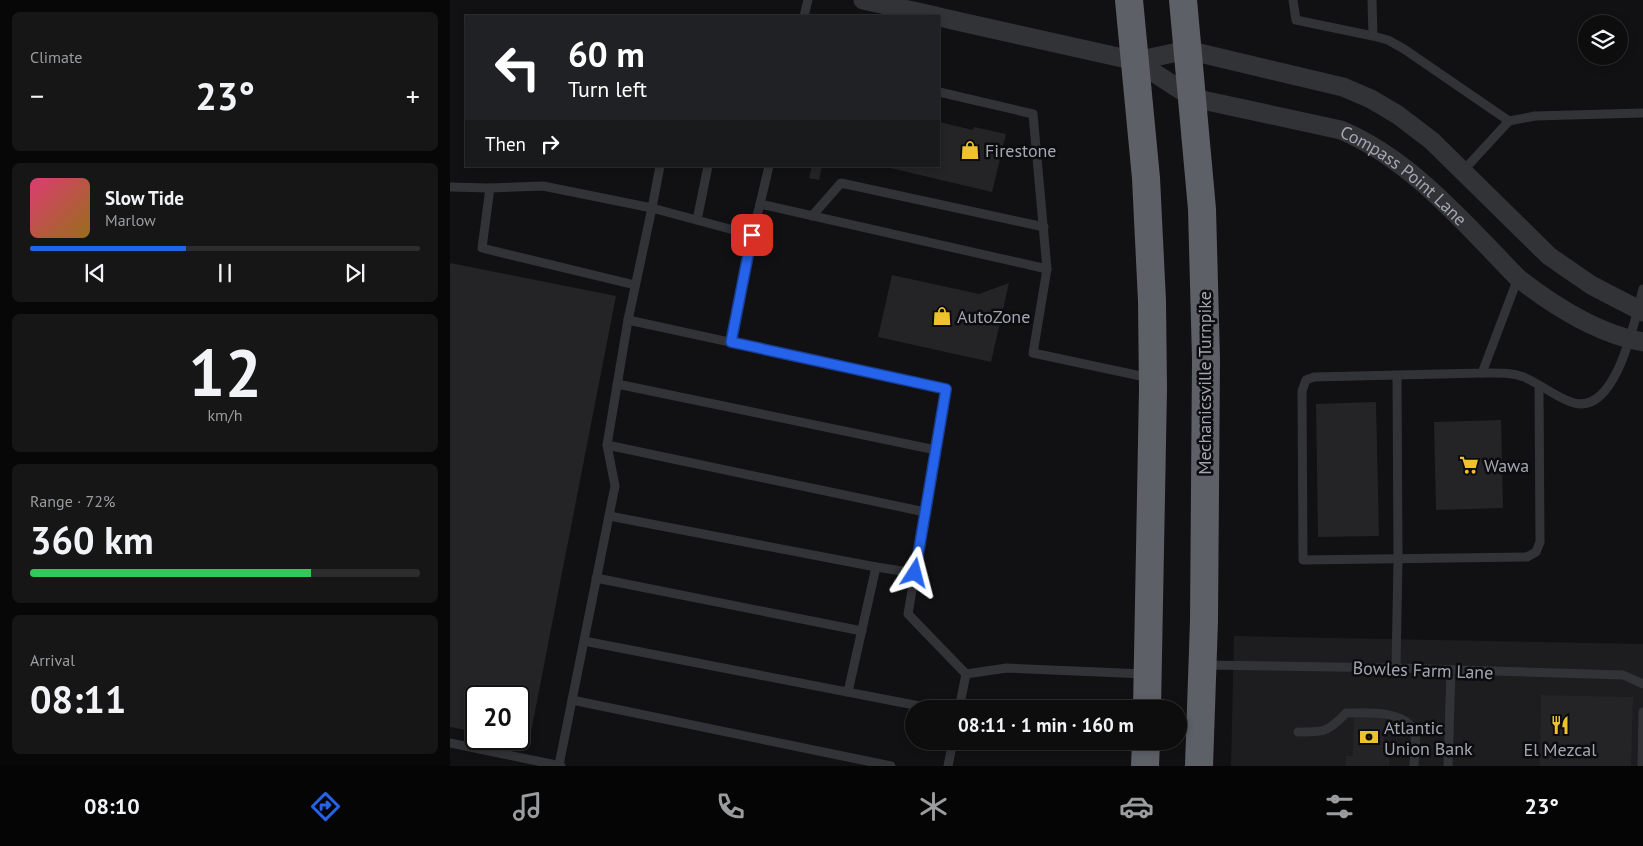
<!DOCTYPE html>
<html lang="en">
<head>
<meta charset="utf-8">
<style>
	:root { --surface:#0d0d0e; --page:#161617; --text:#f1f3f6; --muted:#9a9c9e; --line:#2d2d2e; --accent:#2563eb }
	body { margin:0; font-family:"PT Sans",sans-serif; background:var(--page); color:var(--text); height:100vh; display:flex; flex-direction:column; font-size:19px; white-space:nowrap }
	* { box-sizing:border-box; margin:0 }
	p { font-size:16px; color:var(--muted) }
	.icon { flex:none; width:28px; height:28px; fill:none; stroke:currentColor; stroke-width:2; stroke-linecap:round; stroke-linejoin:round }
	.map { position:relative; flex:1; overflow:hidden }
	.side { display:flex; flex-direction:column; gap:12px; padding:12px; background:#070708; width:450px }
	.side>* { flex:none }
	.banner { position:absolute; left:15px; top:15px; width:475px; height:152px; border-radius:0px; box-shadow:0 2px 8px #0003,0 0 0 1px var(--line); background:#202124; color:#fff; overflow:hidden }
	.buttons { position:absolute; left:1128px; top:15px; display:grid; gap:10px }
	.buttons a { display:grid; place-items:center; width:50px; height:50px; border-radius:50%; background:var(--surface); box-shadow:0 2px 8px #0003,0 0 0 1px var(--line); font-size:25px }
	.speed { position:absolute; left:15px; top:685px; display:flex; gap:10px; font-size:25px; font-weight:700; text-align:center }
	.speed>* { display:grid; place-content:center; width:65px; height:65px; border-radius:50%; background:var(--surface); box-shadow:0 2px 8px #0003,0 0 0 1px var(--line); line-height:1 }
	.speed .limit { border:2px solid #111; border-radius:8px; background:#fff; color:#111 }
	.pin { position:absolute; display:grid; place-items:center; width:42px; height:42px; color:#fff; margin:-21px; border-radius:10px; box-shadow:0 2px 8px #0006 }
	.me { position:absolute; width:55px; margin:-28px; rotate:9deg; stroke-linejoin:round; filter:drop-shadow(0 0 4px #0008) }
	.turn { display:flex; align-items:center; gap:18px; height:105px; padding:0 20px; font-size:22px }
	.turn .icon { width:65px; height:65px; stroke-width:2.5 }
	.turn b { display:block; font-size:35px; line-height:42px }
	.then { display:flex; align-items:center; height:48px; padding:0 20px; background:#0003; gap:10px; font-size:19px }
	.big { font-size:38px; font-weight:700; line-height:1.1 }
	.side .card { flex:1; display:flex; flex-direction:column; justify-content:center; gap:8px; min-width:0; padding:0 18px; border-radius:8px; background:var(--page) }
	.side .dial { align-items:center; gap:0 }
	.dial b { font-size:65px; line-height:1 }
	.song { display:flex; align-items:center; gap:15px }
	.cover { width:60px; height:60px; border-radius:8px; background:linear-gradient(135deg,hsl(340 70% 55%),hsl(40 70% 35%)) }
	.played { height:5px; border-radius:2px; background:linear-gradient(90deg,var(--accent) 40%,var(--line) 40%) }
	.keys { display:flex; justify-content:space-around; direction:ltr }
	.heat { display:flex; justify-content:space-between; align-items:center; font-size:28px; direction:ltr }
	.charge { height:8px; border-radius:4px; background:linear-gradient(90deg,#34c759 72%,var(--line) 0) }
	.trip { position:absolute; left:455px; top:700px; width:282px; height:50px; border-radius:25px; background:var(--surface); box-shadow:0 2px 8px #0003,0 0 0 1px var(--line); font-weight:700; line-height:50px; text-align:center }
	.menu { display:flex; height:80px; justify-content:space-around; align-items:center; background:#050506; color:var(--muted) }
	.menu .icon { width:35px; height:35px }
	.menu .selected { color:var(--accent) }
	.menu b { font-size:22px; color:var(--text) }
	main { display:flex; flex:1; min-height:0 }
	.map>svg:first-child { display:block }
	.built { fill:#1d1d20 }
	.building { fill:#242427 }
	.lines { fill:none; stroke-linecap:round; stroke-linejoin:round }
	.lane { stroke:#323337; stroke-width:9 }
	.street { stroke:#323337; stroke-width:19 }
	.highway { stroke:#5e6068; stroke-width:28 }
	.route-casing { stroke:#184099; stroke-width:12 }
	.route { stroke:#2563eb; stroke-width:9 }
	.labels { text-anchor:middle; dominant-baseline:central; stroke-width:5; stroke-linejoin:round; paint-order:stroke }
	.poi-label { font-size:18px; fill:#a3a6b3; stroke:#0c0c0e; text-anchor:start }
	.street-label { font-size:18px; fill:#a3a6b3; stroke:#0c0c0e }
</style>
</head>
<body>
<main>
<section class="side">
<div class="card"><p>Climate</p>
<div class="heat"><a>−</a><b class="big">23°</b><a>+</a></div>
</div>
<div class="card">
<div class="song"><i class="cover"></i><div><b>Slow Tide</b><p>Marlow</p></div></div>
<div class="played"></div>
<div class="keys"><svg class="icon" aria-label="previous" viewBox="0 0 24 24"><path d="M18 5L8 12l10 7zM5 5v14"/></svg><svg class="icon" aria-label="pause" viewBox="0 0 24 24"><path d="M8 5v14M16 5v14"/></svg><svg class="icon" aria-label="next" viewBox="0 0 24 24"><path d="M6 5l10 7-10 7zM19 5v14"/></svg></div>
</div>
<div class="card dial"><b>12</b><p>km/h</p></div>
<div class="card"><p>Range · 72%</p><b class="big">360 km</b><div class="charge"></div></div>
<div class="card"><p>Arrival</p><b class="big">08:11</b></div>
</section>
<div class="map">
<svg width="1193" height="766" viewBox="0 0 1193 766">
	<rect width="100%" height="100%" fill="#111113"/>
	<polygon class="built" points="784,636 1193,644 1193,766 781,766"/>
	<g class="building">
		<polygon points="489,122 523,130 524,127 556,134 542,192 436,167 489,166"/>
		<polygon points="362,166 372,166 369,180 359,178"/>
		<polygon points="0,263 166,296 79,742 65,740 69,739 69,696 26,696 26,732 0,727"/>
		<polygon points="442,275 529,294 559,283 541,362 428,337"/>
		<polygon points="926,402 929,536 868,537 866,404"/>
		<polygon points="1051,420 1053,508 986,510 984,422"/>
		<polygon points="1091,695 1183,697 1181,766 1090,766"/>
		<polygon points="904,717 935,717 934,757 939,757 939,766 896,766 896,756 903,756"/>
	</g>
	<g class="lines">
		<g class="lane">
			<polyline points="843,0 846,20 923,36 938,40 954,49 1059,121 1085,116 1193,113"/>
			<polyline points="922,0 923,36"/>
			<polyline points="354,16 358,0"/>
			<polyline points="319,166 310,204 597,269 583,114 489,92"/>
			<polyline points="1012,172 1059,121"/>
			<polyline points="0,187 40,188"/>
			<polyline points="362,216 391,183 594,227"/>
			<polyline points="247,220 258,166"/>
			<polyline points="302,235 310,204"/>
			<polyline points="597,269 583,353 700,378"/>
			<polyline points="1068,278 1032,373 864,377 856,380 852,391 853,560 1077,557 1086,552 1090,542 1089,386"/>
			<polyline points="185,285 32,248 40,188 93,186 202,208 210,166"/>
			<polyline points="281,342 302,235 202,208 178,320 496,389 458,614 516,674 509,709"/>
			<path d="M1032,373C1046,373 1060,372 1074,377C1090,384 1104,396 1121,402C1166,419 1185,319 1193,289"/>
			<polyline points="167,384 486,450"/>
			<polyline points="157,445 475,512"/>
			<polyline points="159,516 426,567"/>
			<polyline points="146,578 412,631"/>
			<polyline points="134,641 485,709"/>
			<polyline points="755,665 946,668 1173,675 1193,684"/>
			<polyline points="946,668 948,559 947,376"/>
			<polyline points="516,674 557,668 695,674"/>
			<polyline points="398,692 426,567 465,573"/>
			<polyline points="122,700 441,766"/>
			<path d="M848,732C874,732 877,733 896,713C915,713 959,709 965,735C967,744 964,757 964,766"/>
			<polyline points="0,743 111,766"/>
			<polyline points="109,765 165,486 157,445 178,320"/>
			<polyline points="498,766 503,741"/>
			<polyline points="998,766 1001,671"/>
			<polyline points="1192,766 1193,712"/>
		</g>
		<g class="street">
			<polyline points="413,0 486,16"/>
			<path id="s1" d="M489,17L686,61L743,98L891,130C962,160 1015,224 1068,278C1104,306 1148,334 1193,342"/>
			<polyline points="686,61 737,50 893,87 921,99 948,115 982,141 1099,256 1141,285 1193,312"/>
		</g>
		<g class="highway">
			<polyline points="679,0 696,178 702,301 703,389 697,709"/>
			<polyline points="733,0 752,209 756,359 754,621 749,766"/>
			<polyline points="695,766 696,741"/>
		</g>
	</g>
	<g class="lines">
		<g class="route-casing">
			<polyline id="route" points="302,235 281,342 496,389 465,573"/>
		</g>
		<use href="#route" class="route"/>
	</g>
	<defs>
		<g id="shop-bare" transform="scale(1.5)"><path d="M-5-2.5h2.3a2.7 3.5 0 0 1 5.4 0H5L5.5 6h-11ZM-1.5-2.5h3a1.5 2.3 0 0 0-3 0Z" fill="#edc22e" stroke="#0c0c0e" stroke-width="2.5" paint-order="stroke"/></g>
		<g id="supermarket-bare" transform="scale(1.5)"><path d="M-6-5.5h2.5l.6 2H6L4.5 2H-2.5L-4.4-4H-6ZM-1.5 3.2a1.3 1.3 0 1 0 .1 0ZM3 3.2a1.3 1.3 0 1 0 .1 0Z" fill="#edc22e" stroke="#0c0c0e" stroke-width="2.5" paint-order="stroke"/></g>
		<g id="restaurant-bare" transform="scale(1.5)"><path d="M-5-6h1v4h1v-4h1v4h1v-4h1v5L-1.5 .5V6h-2V.5L-5-1ZM5-6V6H3V1.5H1.5Q1.5-4 5-6Z" fill="#edc22e" stroke="#0c0c0e" stroke-width="2.5" paint-order="stroke"/></g>
		<g id="bank-bare" transform="scale(1.5)"><path d="M-6-4H6V4H-6ZM0-2.3a2.3 2.3 0 1 0 0 4.6a2.3 2.3 0 1 0 0-4.6Z" fill="#edc22e" stroke="#0c0c0e" stroke-width="2.5" paint-order="stroke"/></g>
	</defs>
	<g fill-rule="evenodd">
		<use href="#shop-bare" x="520" y="150"/>
		<use href="#shop-bare" x="492" y="316"/>
		<use href="#supermarket-bare" x="1019" y="465"/>
		<use href="#restaurant-bare" x="1110" y="725"/>
		<use href="#bank-bare" x="919" y="737"/>
	</g>
	<g class="labels">
		<g class="poi-label">
			<text x="535" y="150">Firestone</text>
			<text x="507" y="316">AutoZone</text>
			<text x="1034" y="465">Wawa</text>
			<text x="934" y="727">Atlantic<tspan x="934" dy="21">Union Bank</tspan></text>
			<text x="1110" y="749" text-anchor="middle">El Mezcal</text>
		</g>
		<g class="street-label">
			<text stroke="none"><textPath href="#s1" startOffset="499">Compass Point Lane</textPath></text>
			<text transform="translate(754 383) rotate(-90)">Mechanicsville Turnpike</text>
			<text transform="translate(973 670) rotate(2)">Bowles Farm Lane</text>
		</g>
	</g>
</svg>
<div class="buttons">
<a><svg class="icon" aria-label="layers" viewBox="0 0 24 24"><path d="M12 4l9 5-9 5-9-5zM3 14l9 5 9-5"/></svg></a>
</div>
<div class="speed"><div class="limit">20</div></div>
<div class="pin" style="left:302px;top:235px;background:#d93025"><svg class="icon" aria-label="arrive" viewBox="0 0 24 24"><path d="M6 21V4h12l-3 4 3 4H6"/></svg></div>
<svg class="me" style="left:465px;top:573px" viewBox="-20 -20 40 40"><path d="M0-17L14 15 0 8-14 15z" fill="#2563eb" stroke="#fff" stroke-width="4"/></svg>
<div class="trip">08:11 · 1 min · 160 m</div>
<div class="banner">
<div class="turn"><svg class="icon" aria-label="left" viewBox="0 0 24 24"><path d="M17 20v-9H6M10 6l-5 5 5 5"/></svg><div><b>60 m</b>Turn left</div></div>
<div class="then">Then<svg class="icon" aria-label="right" viewBox="0 0 24 24"><path d="M7 20v-9h11M14 6l5 5-5 5"/></svg></div>
</div>
</div>
</main>
<nav class="menu">
<b>08:10</b>
<svg class="icon selected" aria-label="directions" viewBox="0 0 24 24"><path d="M12 3l9 9-9 9-9-9zM9 14v-3h6M13 9l2 2-2 2"/></svg>
<svg class="icon" aria-label="music" viewBox="0 0 24 24"><path d="M9 18V5l10-2v13"/><circle cx="6" cy="18" r="3"/><circle cx="16" cy="16" r="3"/></svg>
<svg class="icon" aria-label="phone" viewBox="0 0 24 24"><path d="M5 4h4l2 5-3 2q2 4 5 5l2-3 5 2v4C11 20 4 13 5 4z"/></svg>
<svg class="icon" aria-label="climate" viewBox="0 0 24 24"><path d="M12 3v18M4 7l16 10M4 17L20 7"/></svg>
<svg class="icon" aria-label="car" viewBox="0 0 24 24"><path d="M5 17H2v-5l4-1 3-4h7l3 4 3 1v5h-3M9 17h6M6 11h13"/><circle cx="7" cy="17" r="2"/><circle cx="17" cy="17" r="2"/></svg>
<svg class="icon" aria-label="filters" viewBox="0 0 24 24"><path d="M4 7h16M4 17h16"/><circle cx="9" cy="7" r="2"/><circle cx="15" cy="17" r="2"/></svg>
<b>23°</b>
</nav>
</body>
</html>
